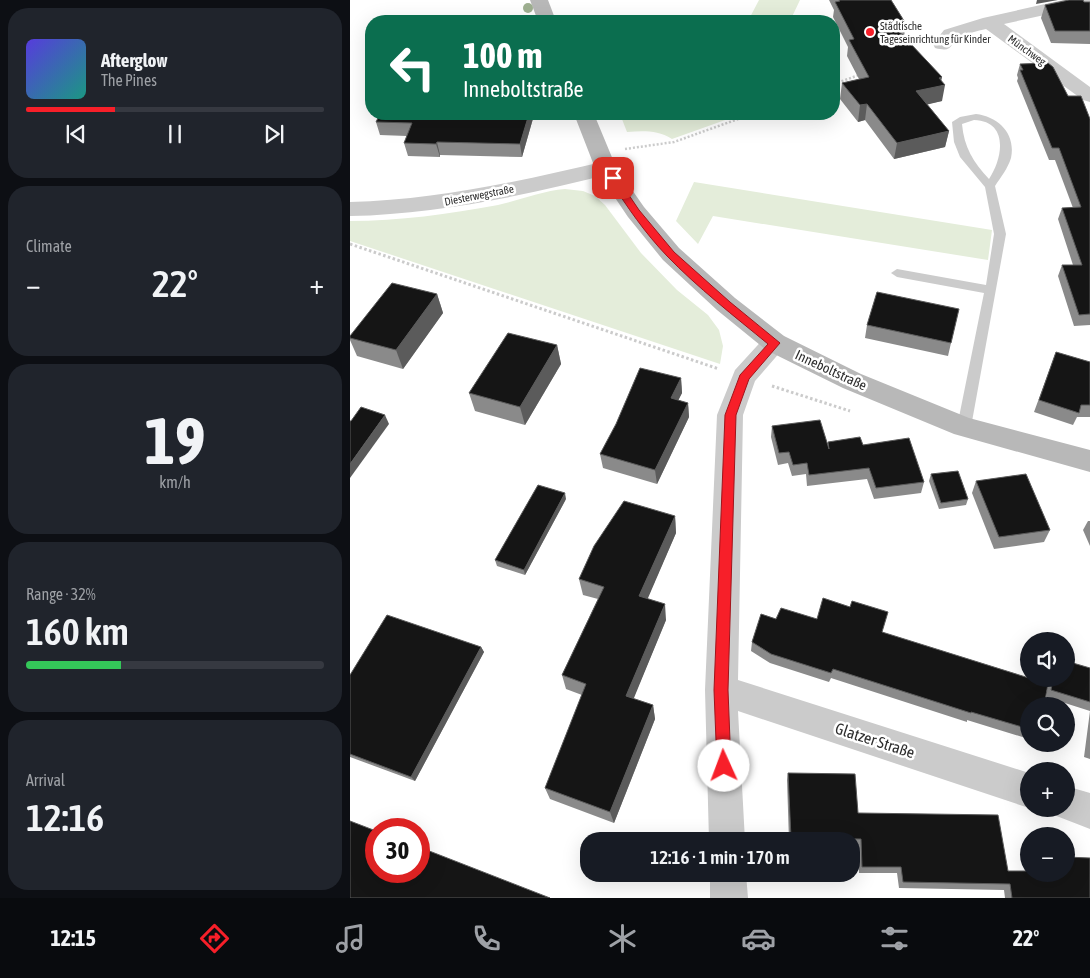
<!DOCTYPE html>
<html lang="en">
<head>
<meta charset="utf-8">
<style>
	:root { --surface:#171b24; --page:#20242c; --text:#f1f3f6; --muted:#9ea1a6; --line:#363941; --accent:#f71f29 }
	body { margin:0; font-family:"Asap Condensed",sans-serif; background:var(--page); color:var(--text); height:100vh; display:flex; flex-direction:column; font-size:19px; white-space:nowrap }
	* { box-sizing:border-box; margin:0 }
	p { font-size:16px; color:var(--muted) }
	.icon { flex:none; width:28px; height:28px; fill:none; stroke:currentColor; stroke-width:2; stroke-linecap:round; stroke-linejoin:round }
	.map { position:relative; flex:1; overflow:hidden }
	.side { display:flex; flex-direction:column; gap:8px; padding:8px; background:#0d0f14; width:350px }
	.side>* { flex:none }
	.hud { position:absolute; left:15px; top:15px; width:475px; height:105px; border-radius:20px; box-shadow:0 5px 20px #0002; background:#0b6e4f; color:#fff; overflow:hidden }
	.controls { position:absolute; left:670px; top:632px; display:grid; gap:10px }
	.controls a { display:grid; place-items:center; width:55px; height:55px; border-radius:50%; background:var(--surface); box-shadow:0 5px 20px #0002; font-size:25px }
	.speed { position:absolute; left:15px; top:818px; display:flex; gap:10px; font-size:25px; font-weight:700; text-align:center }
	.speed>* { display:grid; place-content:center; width:65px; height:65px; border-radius:50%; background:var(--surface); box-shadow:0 5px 20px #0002; line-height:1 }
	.speed .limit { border:8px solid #d22; background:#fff; color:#111 }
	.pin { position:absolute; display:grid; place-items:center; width:42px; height:42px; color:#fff; margin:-21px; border-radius:10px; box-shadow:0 2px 8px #0006 }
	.me { position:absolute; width:55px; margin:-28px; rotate:358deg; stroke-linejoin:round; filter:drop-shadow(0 0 4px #0008) }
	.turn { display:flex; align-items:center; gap:18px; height:105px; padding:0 15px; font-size:22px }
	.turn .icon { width:65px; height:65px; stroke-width:2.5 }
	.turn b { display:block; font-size:35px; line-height:42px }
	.big { font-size:38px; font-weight:600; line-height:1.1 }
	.side .widget { flex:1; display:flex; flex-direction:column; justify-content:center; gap:8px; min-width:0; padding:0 18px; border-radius:20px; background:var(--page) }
	.side .dial { align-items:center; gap:0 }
	.dial b { font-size:65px; line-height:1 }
	.song { display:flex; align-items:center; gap:15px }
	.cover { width:60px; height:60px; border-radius:8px; background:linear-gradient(135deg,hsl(250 70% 55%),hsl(170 70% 35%)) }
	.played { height:5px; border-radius:2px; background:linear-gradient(90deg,var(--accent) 30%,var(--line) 30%) }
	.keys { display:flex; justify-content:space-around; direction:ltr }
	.heat { display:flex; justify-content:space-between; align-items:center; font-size:28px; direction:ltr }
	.charge { height:8px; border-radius:4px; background:linear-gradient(90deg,#34c759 32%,var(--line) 0) }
	.trip { position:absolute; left:230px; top:832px; width:280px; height:50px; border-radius:20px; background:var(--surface); box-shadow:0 5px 20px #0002; font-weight:600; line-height:50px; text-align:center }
	.dock { display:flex; height:80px; justify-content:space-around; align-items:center; background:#090b0e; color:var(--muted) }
	.dock .icon { width:35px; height:35px }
	.dock .on { color:var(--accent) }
	.dock b { font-size:22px; color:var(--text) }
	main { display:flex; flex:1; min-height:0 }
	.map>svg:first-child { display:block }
	.green { fill:#e4edda }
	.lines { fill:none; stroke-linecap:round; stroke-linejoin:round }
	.path-far1 { stroke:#cbcbcb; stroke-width:2.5; stroke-dasharray:2 2; stroke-linecap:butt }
	.path { stroke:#cbcbcb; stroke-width:3; stroke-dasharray:2.5 2.5; stroke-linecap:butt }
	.lane { fill:#cbcbcb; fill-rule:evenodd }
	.street { fill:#cbcbcb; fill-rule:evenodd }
	.secondary { fill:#b8b8b8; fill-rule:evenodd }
	.tree { fill:#9fb091 }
	.wall { fill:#8a8a8a }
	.shaded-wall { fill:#5b5b5b }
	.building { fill:#151515; stroke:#5b5b5b }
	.route { fill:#f71f29; stroke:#a1141b }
	.poi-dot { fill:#f71f29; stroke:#fff; stroke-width:2 }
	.labels { text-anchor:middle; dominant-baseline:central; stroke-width:5; stroke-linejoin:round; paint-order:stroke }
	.far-poi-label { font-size:11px; fill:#2e2e2e; stroke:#fff; text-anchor:start }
	.far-street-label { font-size:11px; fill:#2e2e2e; stroke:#fff }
	.street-label { font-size:14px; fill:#2e2e2e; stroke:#fff }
	.near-street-label { font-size:16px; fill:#2e2e2e; stroke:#fff }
</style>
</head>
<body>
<main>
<section class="side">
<div class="widget">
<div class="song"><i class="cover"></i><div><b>Afterglow</b><p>The Pines</p></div></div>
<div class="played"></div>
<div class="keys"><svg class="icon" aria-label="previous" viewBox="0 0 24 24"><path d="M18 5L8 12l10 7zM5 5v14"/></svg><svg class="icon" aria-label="pause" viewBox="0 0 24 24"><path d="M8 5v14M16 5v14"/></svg><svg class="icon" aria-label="next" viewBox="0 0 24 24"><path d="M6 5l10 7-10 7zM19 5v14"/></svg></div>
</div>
<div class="widget"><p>Climate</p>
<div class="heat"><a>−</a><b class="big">22°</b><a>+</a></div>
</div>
<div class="widget dial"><b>19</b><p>km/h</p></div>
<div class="widget"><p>Range · 32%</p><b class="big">160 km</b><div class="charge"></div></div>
<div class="widget"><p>Arrival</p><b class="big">12:16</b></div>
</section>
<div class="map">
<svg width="740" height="898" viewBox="0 0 740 898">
	<rect width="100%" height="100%" fill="#fff"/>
	<g class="green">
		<polygon points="409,0 450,0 440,21 398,21"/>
		<path d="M270,114H392L322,139C307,130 294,131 277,132Z"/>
		<polygon points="344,182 642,230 638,260 363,216 348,244 326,221"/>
		<path d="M215,189L233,191L245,196L255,205L291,253L327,290L358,315L369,330L373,346L370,364L0,241V221C49,221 99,214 148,205C170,200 192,191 215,189Z"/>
	</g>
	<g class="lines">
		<g class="path-far1">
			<polyline points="484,84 509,75"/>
			<polyline points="275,149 324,142 402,114"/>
		</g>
		<g class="path">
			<polyline points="0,244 369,369"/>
			<polyline points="422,386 500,411"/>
		</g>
		<path class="lane" d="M626,114C649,117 666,134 661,158C658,168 651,177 645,186L656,234L621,427L619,431L614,432L609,431L607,427L634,293L547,277L541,273L547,269L636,285L644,234L635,187L610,157L604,142L602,122L610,117ZM624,120C659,121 653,158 639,179C623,162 614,147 612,124Z"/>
		<g class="street">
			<path d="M713,0H740V5L654,24L740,87V102L733,100L636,29C628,31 616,33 609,38C599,44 604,53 585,48L583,44L594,30L633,18Z"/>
			<path d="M256,161L264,163L267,168L264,173C177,195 89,214 0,216V202C87,200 171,181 256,161Z"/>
			<polygon points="425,334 434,336 438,343 405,381 393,415 388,680 679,773 679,808 388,711 395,841 359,841 355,690 367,415 385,370 416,336"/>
			<polygon points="716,786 740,793 740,829 704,815 701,809 716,809"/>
			<polygon points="360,874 396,874 398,898 360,898"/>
		</g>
		<g class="secondary">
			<polygon points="180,0 198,0 206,21 188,21"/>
			<polygon points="224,114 244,114 266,167 294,207 329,248 385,298 434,336 511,374 619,418 740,450 740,472 604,434 493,388 416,350 367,310 313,260 278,217 245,168"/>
		</g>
	</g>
	<circle class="tree" cx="178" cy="8" r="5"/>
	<g class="wall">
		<polygon points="479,0 541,0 556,24 554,37 592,77 591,80 592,101 577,104 599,131 595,147 544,159 515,120 508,122 490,99 492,83 509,79 497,56 498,47 483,17 484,10"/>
		<polygon points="734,2 740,2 740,44 701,43 691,18 695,5"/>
		<polygon points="670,64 718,96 740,119 740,325 724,326 708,276 712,265 723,265 708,219 712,208 723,208 705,160 699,160 667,81 668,78 667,75"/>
		<polygon points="30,114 184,114 184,115 172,157 90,155 90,157 58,156 54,143 57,136 30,135 26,122"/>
		<polygon points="87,294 93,313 53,369 7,356 0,340 0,336"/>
		<polygon points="517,325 601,343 598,356 515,338"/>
		<polygon points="207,345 211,364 175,425 125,411 119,393"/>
		<polygon points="706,352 740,362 740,417 727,417 723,425 684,412"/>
		<polygon points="331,378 332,393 328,400 338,403 339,417 307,484 253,468 250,454"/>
		<polygon points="422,426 477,443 513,445 574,482 571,493 524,499 517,479 457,486 456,474 442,476 438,463 428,465 421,437"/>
		<polygon points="581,474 618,499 616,505 589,509 579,481"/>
		<polygon points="626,481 700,530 694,542 644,549 622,493"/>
		<polygon points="216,499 175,575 147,566 145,560"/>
		<polygon points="325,516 326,533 297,599 316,620 283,699 303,705 305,719 264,823 200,799 195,788 232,695 216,689 212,675 248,599 233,595 229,579"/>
		<polygon points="738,521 740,521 740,546 733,530"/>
		<polygon points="426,619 467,619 532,632 679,706 679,739 617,720 617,722 481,678 479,682 420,663 401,651 402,642"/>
		<polygon points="131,647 134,652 65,781 0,757 0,675"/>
		<polygon points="740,668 740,759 734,757 740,711 696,697 699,679 716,679"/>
		<polygon points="438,773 508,813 658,871 740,898 655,898 654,890 549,888 547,873 509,873 508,846 501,846 501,841 439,841 437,780"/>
	</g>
	<g class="shaded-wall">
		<polygon points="687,0 708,0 686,4"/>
		<polygon points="592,77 590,86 595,85 592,101 563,108 566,91 589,78"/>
		<polygon points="517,104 515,120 508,122 510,105"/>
		<polygon points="179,114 184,114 184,115 172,157 170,144"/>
		<polygon points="599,131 595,147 544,159 547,143"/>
		<polygon points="87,142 90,155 90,157 86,144"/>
		<polygon points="87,294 93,313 53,369 46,350"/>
		<polygon points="207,345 211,364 175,425 170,407"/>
		<polygon points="331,378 332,393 322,413 321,398"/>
		<polygon points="338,403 339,417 307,484 305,470"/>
		<polygon points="35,415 39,424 0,478 0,464"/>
		<polygon points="215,493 216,499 175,575 174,570"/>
		<polygon points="325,516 326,533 292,612 289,596"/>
		<polygon points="315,604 316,620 279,710 276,696"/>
		<polygon points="131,647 134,652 65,781 61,777"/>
		<polygon points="303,705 305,719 264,823 260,812"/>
	</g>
	<g class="building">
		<polygon points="489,0 541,0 556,24 544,26 592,77 589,78 595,85 566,91 599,131 547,143 517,104 510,105 492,83 519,77 499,40 504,39 485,2 490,1"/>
		<polygon points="719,0 733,0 734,2 740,2 740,31 705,31 695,5"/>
		<polygon points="698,63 703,67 718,96 731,96 740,119 740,314 729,315 712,265 732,265 712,208 731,207 709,148 702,148 670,70 673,70 670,64"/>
		<polygon points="30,114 179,114 170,144 87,142 86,144 54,143 62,123 26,122"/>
		<polygon points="42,283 87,294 46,350 0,338 0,336"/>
		<polygon points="527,292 609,309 601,343 517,325"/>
		<polygon points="158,333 207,345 170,407 119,393"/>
		<polygon points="706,352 740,362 740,405 731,405 729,413 689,400"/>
		<polygon points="290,368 331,378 321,398 338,403 305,470 250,454 266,424"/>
		<polygon points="11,407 35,415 0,464 0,421 1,421"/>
		<polygon points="470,420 479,449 478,442 510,437 513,445 559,438 574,482 526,488 519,468 459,475 457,463 443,465 439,452 429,453 422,426"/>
		<polygon points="608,471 618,499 591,503 581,474"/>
		<polygon points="676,474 700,530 649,537 626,481"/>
		<polygon points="188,485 215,493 174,570 145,560"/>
		<polygon points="274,501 325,516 289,596 315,604 276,696 303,705 260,812 195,788 236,684 212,675 254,587 229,579 244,546"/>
		<polygon points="473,598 500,607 502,601 538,612 532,632 698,684 694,706 679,706 679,729 621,712 621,713 483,669 481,673 421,654 402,642 411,614 426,619 431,608 467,619"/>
		<polygon points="37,615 131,647 61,777 0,754 0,675"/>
		<polygon points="716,661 740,668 740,702 701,690 703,679 716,679"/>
		<polygon points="438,773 505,774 508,813 648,815 658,871 679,871 679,874 716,874 716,857 740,858 740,898 662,898 660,884 553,882 551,867 512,867 511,839 441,838"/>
		<polygon points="0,821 26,831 26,871 69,871 69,847 200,898 0,898"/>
	</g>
	<path class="route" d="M263,175L266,176L289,210L324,252L380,302L430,343L399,379L386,415L378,690L381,766L379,771L374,773L369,771L367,766L364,690L375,415L390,375L418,344C384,316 348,288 317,256C295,233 277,207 260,180V176Z"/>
	<circle class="poi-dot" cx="520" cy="32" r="5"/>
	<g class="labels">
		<g class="far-poi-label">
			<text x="530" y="26">Städtische<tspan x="530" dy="13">Tageseinrichtung für Kinder</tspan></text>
		</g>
		<g class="far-street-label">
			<text transform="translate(677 50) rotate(36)">Münchweg</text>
			<text transform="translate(129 195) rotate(-11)">Diesterwegstraße</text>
		</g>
		<g class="street-label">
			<text transform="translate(481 370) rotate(25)">Inneboltstraße</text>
		</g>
		<g class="near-street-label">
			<text transform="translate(525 740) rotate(18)">Glatzer Straße</text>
		</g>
	</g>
</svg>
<div class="controls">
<a><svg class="icon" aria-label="sound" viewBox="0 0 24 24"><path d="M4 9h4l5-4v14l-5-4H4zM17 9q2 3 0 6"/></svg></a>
<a><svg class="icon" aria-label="search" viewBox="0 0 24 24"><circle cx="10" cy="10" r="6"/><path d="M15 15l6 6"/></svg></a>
<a>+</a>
<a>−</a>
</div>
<div class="speed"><div class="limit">30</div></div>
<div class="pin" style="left:263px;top:178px;background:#d93025"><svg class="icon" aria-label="arrive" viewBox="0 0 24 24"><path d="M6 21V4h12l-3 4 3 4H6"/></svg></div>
<svg class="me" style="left:374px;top:766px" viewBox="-20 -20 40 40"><circle r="19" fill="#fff"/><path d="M0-13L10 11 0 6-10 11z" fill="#f71f29"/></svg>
<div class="trip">12:16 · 1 min · 170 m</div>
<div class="hud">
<div class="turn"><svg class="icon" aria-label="left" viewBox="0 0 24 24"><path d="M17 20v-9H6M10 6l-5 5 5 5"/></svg><div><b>100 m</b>Inneboltstraße</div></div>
</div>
</div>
</main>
<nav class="dock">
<b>12:15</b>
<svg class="icon on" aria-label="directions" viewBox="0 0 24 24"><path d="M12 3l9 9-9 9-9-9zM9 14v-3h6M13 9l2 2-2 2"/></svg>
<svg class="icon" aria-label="music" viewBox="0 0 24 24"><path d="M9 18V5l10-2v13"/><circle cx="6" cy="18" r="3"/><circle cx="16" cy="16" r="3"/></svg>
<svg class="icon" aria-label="phone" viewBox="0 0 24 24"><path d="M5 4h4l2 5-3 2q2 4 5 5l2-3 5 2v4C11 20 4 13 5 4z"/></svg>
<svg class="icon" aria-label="climate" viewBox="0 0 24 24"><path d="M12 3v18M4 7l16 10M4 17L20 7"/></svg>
<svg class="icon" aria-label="car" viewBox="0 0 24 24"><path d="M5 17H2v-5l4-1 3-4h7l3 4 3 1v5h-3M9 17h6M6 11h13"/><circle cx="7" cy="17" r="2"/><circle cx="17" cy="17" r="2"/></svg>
<svg class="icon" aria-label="filters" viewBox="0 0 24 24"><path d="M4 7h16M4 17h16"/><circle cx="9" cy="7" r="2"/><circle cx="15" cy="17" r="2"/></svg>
<b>22°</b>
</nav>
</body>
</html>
